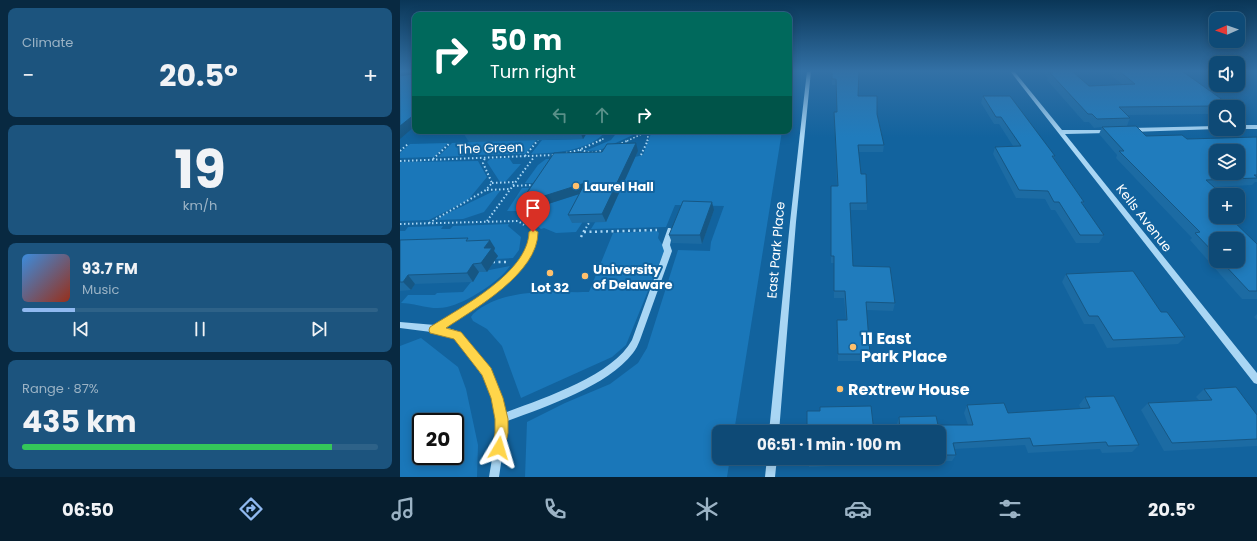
<!DOCTYPE html>
<html lang="en">
<head>
<meta charset="utf-8">
<style>
	:root { --surface:#0e4a76; --page:#1c547e; --text:#f1f3f6; --muted:#9bb3c5; --line:#2e6288; --accent:#90b9f0 }
	body { margin:0; font-family:Poppins,sans-serif; background:var(--page); color:var(--text); height:100vh; display:flex; flex-direction:column; font-size:15px; white-space:nowrap }
	* { box-sizing:border-box; margin:0 }
	p { font-size:13px; color:var(--muted) }
	.icon { flex:none; width:22px; height:22px; fill:none; stroke:currentColor; stroke-width:2; stroke-linecap:round; stroke-linejoin:round }
	.map { position:relative; flex:1; overflow:hidden }
	.side { display:flex; flex-direction:column; gap:8px; padding:8px; background:#082941; width:400px }
	.side>* { flex:none }
	.hud { position:absolute; left:12px; top:12px; width:380px; height:122px; border-radius:8px; box-shadow:0 2px 10px #0003,0 0 0 1px var(--line); background:#00695c; color:#fff; overflow:hidden }
	.needle { width:26px; rotate:268deg }
	.tools { position:absolute; left:809px; top:12px; display:grid; gap:8px }
	.tools a { display:grid; place-items:center; width:36px; height:36px; border-radius:8px; background:var(--surface); box-shadow:0 2px 10px #0003,0 0 0 1px var(--line); font-size:20px }
	.speed { position:absolute; left:12px; top:413px; display:flex; gap:8px; font-size:20px; font-weight:700; text-align:center }
	.speed>* { display:grid; place-content:center; width:52px; height:52px; border-radius:50%; background:var(--surface); box-shadow:0 2px 10px #0003,0 0 0 1px var(--line); line-height:1 }
	.speed .limit { border:2px solid #111; border-radius:6px; background:#fff; color:#111 }
	.pin { position:absolute; display:grid; place-items:center; width:34px; height:34px; color:#fff; margin:-41px -17px; border-radius:50% 50% 50% 0; rotate:-45deg; box-shadow:0 0 4px #0007 }
	.pin .icon { rotate:45deg }
	.me { position:absolute; width:44px; margin:-22px; rotate:7deg; stroke-linejoin:round; filter:drop-shadow(0 0 3px #0008) }
	.turn { display:flex; align-items:center; gap:14px; height:84px; padding:0 12px; font-size:18px }
	.turn .icon { width:52px; height:52px; stroke-width:2.5 }
	.turn b { display:block; font-size:28px; line-height:34px }
	.lanes { display:flex; align-items:center; height:38px; padding:0 12px; background:#0003; justify-content:center; gap:20px; direction:ltr }
	.lanes .off { opacity:.35 }
	.big { font-size:30px; font-weight:700; line-height:1.1 }
	.side .tile { flex:1; display:flex; flex-direction:column; justify-content:center; gap:6px; min-width:0; padding:0 14px; border-radius:8px; background:var(--page) }
	.side .dial { align-items:center; gap:0 }
	.dial b { font-size:52px; line-height:1 }
	.song { display:flex; align-items:center; gap:12px }
	.cover { width:48px; height:48px; border-radius:6px; background:linear-gradient(135deg,hsl(210 70% 55%),hsl(10 70% 35%)) }
	.played { height:4px; border-radius:2px; background:linear-gradient(90deg,var(--accent) 15%,var(--line) 15%) }
	.keys { display:flex; justify-content:space-around; direction:ltr }
	.heat { display:flex; justify-content:space-between; align-items:center; font-size:22px; direction:ltr }
	.charge { height:6px; border-radius:3px; background:linear-gradient(90deg,#34c759 87%,var(--line) 0) }
	.trip { position:absolute; left:312px; top:425px; width:234px; height:40px; border-radius:8px; background:var(--surface); box-shadow:0 2px 10px #0003,0 0 0 1px var(--line); font-weight:700; line-height:40px; text-align:center }
	.menu { display:flex; height:64px; justify-content:space-around; align-items:center; background:#061e2f; color:var(--muted) }
	.menu .icon { width:28px; height:28px }
	.menu .current { color:var(--accent) }
	.menu b { font-size:18px; color:var(--text) }
	main { display:flex; flex:1; min-height:0 }
	.map>svg:first-child { display:block }
	.green { fill:#1a77b9; fill-rule:evenodd }
	.lines { fill:none; stroke-linecap:round; stroke-linejoin:round }
	.path-far2 { stroke:#a9d6f4; stroke-width:1.5; stroke-dasharray:1.5 2; stroke-linecap:butt }
	.path-far1 { stroke:#a9d6f4; stroke-width:2; stroke-dasharray:1.5 2.5; stroke-linecap:butt }
	.path { stroke:#a9d6f4; stroke-width:2.5; stroke-dasharray:2 3.5; stroke-linecap:butt }
	.minor { fill:#a9d6f4; fill-rule:evenodd }
	.wall { fill:#1c6ba3; fill-rule:evenodd }
	.shaded-wall { fill:#165784 }
	.building { fill:#207cbd; stroke:#165784; fill-rule:evenodd }
	.route { fill:#ffd54a; stroke:#a68a30 }
	.poi-dot { fill:#ffc06c; stroke:#12639e; stroke-width:1.5 }
	.labels { text-anchor:middle; dominant-baseline:central; stroke-width:4; stroke-linejoin:round; paint-order:stroke }
	.street-label { font-size:13px; fill:#fff; stroke:#12639e }
	.poi-label { font-size:13px; font-weight:bold; fill:#fff; stroke:#12639e; text-anchor:start }
	.near-poi-label { font-size:16px; font-weight:bold; fill:#fff; stroke:#12639e; text-anchor:start }
</style>
</head>
<body>
<main>
<section class="side">
<div class="tile"><p>Climate</p>
<div class="heat"><a>−</a><b class="big">20.5°</b><a>+</a></div>
</div>
<div class="tile dial"><b>19</b><p>km/h</p></div>
<div class="tile">
<div class="song"><i class="cover"></i><div><b>93.7 FM</b><p>Music</p></div></div>
<div class="played"></div>
<div class="keys"><svg class="icon" aria-label="previous" viewBox="0 0 24 24"><path d="M18 5L8 12l10 7zM5 5v14"/></svg><svg class="icon" aria-label="pause" viewBox="0 0 24 24"><path d="M8 5v14M16 5v14"/></svg><svg class="icon" aria-label="next" viewBox="0 0 24 24"><path d="M6 5l10 7-10 7zM19 5v14"/></svg></div>
</div>
<div class="tile"><p>Range · 87%</p><b class="big">435 km</b><div class="charge"></div></div>
</section>
<div class="map">
<svg width="857" height="477" viewBox="0 0 857 477">
	<rect width="100%" height="100%" fill="#12639e"/>
	<g class="green">
		<path d="M188,131H206C190,151 155,153 131,154L142,140L183,139Z"/>
		<polygon points="218,131 242,131 200,150 185,151 211,140"/>
		<polygon points="252,131 301,131 300,135 368,134 368,131 382,131 334,432 319,432 319,458 330,458 327,477 125,477 127,422 165,403 210,384 238,363 247,348 278,250 310,251 311,242 324,206 275,205 266,227 191,229 235,157 243,155"/>
		<polygon points="75,140 136,140 125,154 72,155 72,154 65,154 63,156 38,157 52,143 72,142"/>
		<polygon points="48,143 34,157 0,158 0,153 10,144"/>
		<polygon points="109,158 113,164 121,164 106,181 100,182 87,162 90,159"/>
		<polygon points="146,159 153,159 138,180 135,180 133,183 125,183 138,165"/>
		<polygon points="78,161 87,177 68,200 29,220 0,221 0,162"/>
		<polygon points="122,188 129,188 127,192 130,192 117,211 107,211"/>
		<polygon points="180,188 182,223 176,232 156,233 144,228 141,229 126,217 118,216 122,214 142,214 148,204 168,197"/>
		<polygon points="94,191 100,191 84,212 63,219 39,220 40,217"/>
		<polygon points="109,224 108,226 121,237 119,250 113,258 96,259 0,249 0,231 5,231 8,227 43,226 41,229 50,229 53,226"/>
		<path d="M257,231L259,233L258,238L265,249L226,345L212,357L121,398L102,346L87,329L73,321L71,317L73,314C104,287 150,293 189,292L213,233Z"/>
		<path d="M110,266C99,282 66,303 47,307C32,311 15,303 1,303L8,295H35L37,293L63,292L79,272Z"/>
		<path d="M21,338L58,367L66,389L78,445L77,477H0V346ZM21,422H55V456H21Z"/>
	</g>
	<g class="lines">
		<g class="path-far2">
			<polyline points="199,141 205,138"/>
			<polyline points="227,141 248,131"/>
			<polyline points="247,141 249,131"/>
		</g>
		<g class="path-far1">
			<polyline points="218,145 229,140"/>
			<polyline points="180,150 191,153 206,150"/>
			<polyline points="0,151 8,144"/>
			<polyline points="166,153 179,150 201,140"/>
			<polyline points="241,155 248,140"/>
			<polyline points="125,156 138,140"/>
			<polyline points="33,159 50,143"/>
			<polyline points="0,161 155,155"/>
			<polyline points="92,183 115,182"/>
			<polyline points="113,186 132,185"/>
			<polyline points="87,190 110,189"/>
			<polyline points="87,221 134,157"/>
			<polyline points="29,223 86,190 92,183 83,163 85,158"/>
			<polyline points="0,224 118,221 124,225"/>
			<polyline points="186,228 189,223"/>
		</g>
		<g class="path">
			<polyline points="184,232 257,230"/>
			<polyline points="181,237 186,227"/>
			<polyline points="93,262 107,262"/>
		</g>
		<g class="minor">
			<polygon points="407,71 411,71 396,222 379,432 369,432 390,222"/>
			<polygon points="610,71 614,71 662,130 710,130 711,131 708,133 665,134 857,373 857,384 854,383"/>
			<rect x="838" y="125" width="19" height="4"/>
			<polygon points="816,126 816,129 818,129 731,132 728,130 731,128"/>
			<path d="M268,228H270L273,230L270,245L272,251L240,340C238,345 236,349 233,353C207,387 144,407 105,422L104,443L99,477H89C94,448 100,417 89,388C85,378 77,369 71,360C66,353 61,342 54,337C47,333 37,335 31,332L0,328V322L35,325L76,299L108,274L120,260L127,247L130,232L133,230H135L136,232C136,237 135,243 134,247C122,281 74,309 45,327C50,329 56,330 60,332C66,337 71,346 75,352C91,373 100,386 104,413C141,399 213,376 232,340L264,251L262,245Z"/>
			<polygon points="367,458 377,458 375,477 365,477"/>
		</g>
	</g>
	<g class="wall">
		<polygon points="432,71 458,96 477,114 484,145 483,152 458,152 461,174 467,203 467,210 450,210 453,266 495,303 493,311 466,310 470,354 469,361 438,361 437,320 446,320 444,298 434,298 434,263 431,263 431,186 437,186 434,118 434,112 436,112 436,85 432,85"/>
		<path d="M642,71H672L689,86L723,85L706,71H782L827,103L825,107H816V111H811L809,114L727,115L730,118L727,126L746,136L787,139L857,137V182H855L852,185L814,187L816,217H832H829L857,244V299H842L790,240L792,238L716,158L717,155L699,134L702,127L694,128L689,122H684L647,80L648,78ZM816,239L838,261H816Z"/>
		<polygon points="583,96 655,156 654,158 684,202 683,205 704,235 699,243 676,243 655,210 651,210 645,199 616,198 593,154 595,147 613,146 599,124 594,124 581,103"/>
		<polygon points="62,131 188,131 183,139 69,142"/>
		<polygon points="238,151 206,222 172,223 168,215 179,194 148,204 142,214 122,214 118,206"/>
		<polygon points="314,210 302,244 272,243 269,235"/>
		<polygon points="0,240 70,241 95,248 94,251 98,256 87,272 79,272 73,282 15,284 11,290 0,291"/>
		<polygon points="666,274 761,312 785,337 778,344 707,348 694,324 684,324 662,282"/>
		<polygon points="857,314 857,320 854,317"/>
		<polygon points="804,389 857,415 857,446 764,451 741,410 748,403 799,400 796,397"/>
		<polygon points="685,397 739,445 732,452 702,453 700,449 628,453 625,445 555,449 556,455 552,461 502,462 501,458 539,458 539,432 498,432 497,424 499,417 538,425 568,425 564,413 567,405 608,413 681,409 679,405"/>
		<polygon points="408,458 474,458 473,464 409,467"/>
	</g>
	<g class="shaded-wall">
		<polygon points="0,71 11,71 15,77 0,79"/>
		<polygon points="15,114 15,126 0,139 0,126"/>
		<polygon points="180,131 188,131 183,139"/>
		<polygon points="236,143 238,151 206,222 202,214"/>
		<polygon points="185,183 189,191 148,204 142,214 138,205 144,196"/>
		<polygon points="312,202 314,210 302,244 300,235"/>
		<polygon points="90,240 95,248 94,251 98,256 87,272 81,263 84,248"/>
		<polygon points="73,264 79,272 73,282 67,273"/>
		<polygon points="8,275 15,284 11,290 3,282"/>
	</g>
	<g class="building">
		<polygon points="11,71 15,71 15,114 0,126 0,76 12,74"/>
		<polygon points="432,71 459,71 458,96 477,96 477,114 484,145 458,145 461,174 466,174 467,203 450,203 453,266 490,267 495,303 466,302 470,354 438,354 437,320 447,320 445,291 434,291 434,256 431,256 431,186 438,186 434,112 437,112 436,79 432,79"/>
		<polygon points="651,71 672,71 689,86 735,84 719,71 782,71 827,103 810,103 814,106 719,107 730,118 697,119 692,114 688,114 650,73 653,73"/>
		<polygon points="583,96 610,96 655,156 652,156 684,202 681,202 704,235 680,235 659,202 654,202 648,191 619,190 595,147 621,146 601,117 596,117"/>
		<path d="M736,126L746,136L782,135L787,139L857,137V175H854L857,177V178L806,180L823,195H816V217H829L857,244V291H849L821,261H838V239H816V255L795,233L800,232L719,151H724L702,127ZM816,151H838V173H816Z"/>
		<polygon points="236,143 202,214 168,215 185,183 144,196 138,205 118,206 154,153 202,152 207,144"/>
		<polygon points="283,201 312,202 300,235 269,235"/>
		<polygon points="68,238 66,241 90,240 84,248 92,248 81,263 73,264 67,273 8,275 3,282 0,282 0,240"/>
		<polygon points="733,271 761,312 767,312 785,337 713,340 698,316 689,316 666,274"/>
		<polygon points="836,387 857,415 857,439 772,443 748,403 812,400 804,389"/>
		<polygon points="714,396 739,445 708,446 706,442 633,446 630,438 553,443 556,455 539,455 539,432 500,432 499,417 536,416 538,425 573,425 567,405 604,403 608,413 690,408 685,397"/>
		<polygon points="471,406 474,432 407,432 407,411 420,411 420,407"/>
	</g>
	<linearGradient id="sky" x2="0" y2="1"><stop stop-color="#0a3657"/><stop offset="0.52" stop-color="#3371a6"/><stop offset="1" stop-color="#3371a6" stop-opacity="0"/></linearGradient>
	<rect width="857" height="137" fill="url(#sky)"/>
	<path class="route" d="M133,229L138,232C138,273 76,308 46,328L61,332L91,368L103,398L108,419V433L104,453L99,455L94,453L92,448L95,433V419L91,398L82,375L54,339L30,333L29,330L30,327C61,307 128,273 129,232Z"/>
	<g class="poi-dot">
		<circle cx="176" cy="186" r="4"/>
		<circle cx="150" cy="273" r="4"/>
		<circle cx="185" cy="276" r="4"/>
		<circle cx="453" cy="347" r="4"/>
		<circle cx="440" cy="389" r="4"/>
	</g>
	<g class="labels">
		<g class="street-label">
			<text transform="translate(90 148) rotate(-2)">The Green</text>
			<text transform="translate(744 218) rotate(52)">Kells Avenue</text>
			<text transform="translate(376 250) rotate(-85)">East Park Place</text>
		</g>
		<g class="poi-label">
			<text x="184" y="186">Laurel Hall</text>
			<text x="193" y="269">University<tspan x="193" dy="15">of Delaware</tspan></text>
			<text x="150" y="287" text-anchor="middle">Lot 32</text>
		</g>
		<g class="near-poi-label">
			<text x="461" y="338">11 East<tspan x="461" dy="18">Park Place</tspan></text>
			<text x="448" y="389">Rextrew House</text>
		</g>
	</g>
</svg>
<div class="tools">
<a><svg class="needle" viewBox="-14 -14 28 28"><path d="M0-13l5 13h-10z" fill="#e53935"/><path d="M0 13l5-13h-10z" fill="#9bb3c5"/></svg></a>
<a><svg class="icon" aria-label="sound" viewBox="0 0 24 24"><path d="M4 9h4l5-4v14l-5-4H4zM17 9q2 3 0 6"/></svg></a>
<a><svg class="icon" aria-label="search" viewBox="0 0 24 24"><circle cx="10" cy="10" r="6"/><path d="M15 15l6 6"/></svg></a>
<a><svg class="icon" aria-label="layers" viewBox="0 0 24 24"><path d="M12 4l9 5-9 5-9-5zM3 14l9 5 9-5"/></svg></a>
<a>+</a>
<a>−</a>
</div>
<div class="speed"><div class="limit">20</div></div>
<div class="pin" style="left:133px;top:232px;background:#d93025"><svg class="icon" aria-label="arrive" viewBox="0 0 24 24"><path d="M6 21V4h12l-3 4 3 4H6"/></svg></div>
<svg class="me" style="left:99px;top:448px" viewBox="-20 -20 40 40"><path d="M0-17L14 15 0 8-14 15z" fill="#ffd54a" stroke="#fff" stroke-width="4"/></svg>
<div class="trip">06:51 · 1 min · 100 m</div>
<div class="hud">
<div class="turn"><svg class="icon" aria-label="right" viewBox="0 0 24 24"><path d="M7 20v-9h11M14 6l5 5-5 5"/></svg><div><b>50 m</b>Turn right</div></div>
<div class="lanes"><svg class="icon off" aria-label="left" viewBox="0 0 24 24"><path d="M17 20v-9H6M10 6l-5 5 5 5"/></svg><svg class="icon off" aria-label="ahead" viewBox="0 0 24 24"><path d="M12 20V5M6 11l6-6 6 6"/></svg><svg class="icon" aria-label="right" viewBox="0 0 24 24"><path d="M7 20v-9h11M14 6l5 5-5 5"/></svg></div>
</div>
</div>
</main>
<nav class="menu">
<b>06:50</b>
<svg class="icon current" aria-label="directions" viewBox="0 0 24 24"><path d="M12 3l9 9-9 9-9-9zM9 14v-3h6M13 9l2 2-2 2"/></svg>
<svg class="icon" aria-label="music" viewBox="0 0 24 24"><path d="M9 18V5l10-2v13"/><circle cx="6" cy="18" r="3"/><circle cx="16" cy="16" r="3"/></svg>
<svg class="icon" aria-label="phone" viewBox="0 0 24 24"><path d="M5 4h4l2 5-3 2q2 4 5 5l2-3 5 2v4C11 20 4 13 5 4z"/></svg>
<svg class="icon" aria-label="climate" viewBox="0 0 24 24"><path d="M12 3v18M4 7l16 10M4 17L20 7"/></svg>
<svg class="icon" aria-label="car" viewBox="0 0 24 24"><path d="M5 17H2v-5l4-1 3-4h7l3 4 3 1v5h-3M9 17h6M6 11h13"/><circle cx="7" cy="17" r="2"/><circle cx="17" cy="17" r="2"/></svg>
<svg class="icon" aria-label="filters" viewBox="0 0 24 24"><path d="M4 7h16M4 17h16"/><circle cx="9" cy="7" r="2"/><circle cx="15" cy="17" r="2"/></svg>
<b>20.5°</b>
</nav>
</body>
</html>
